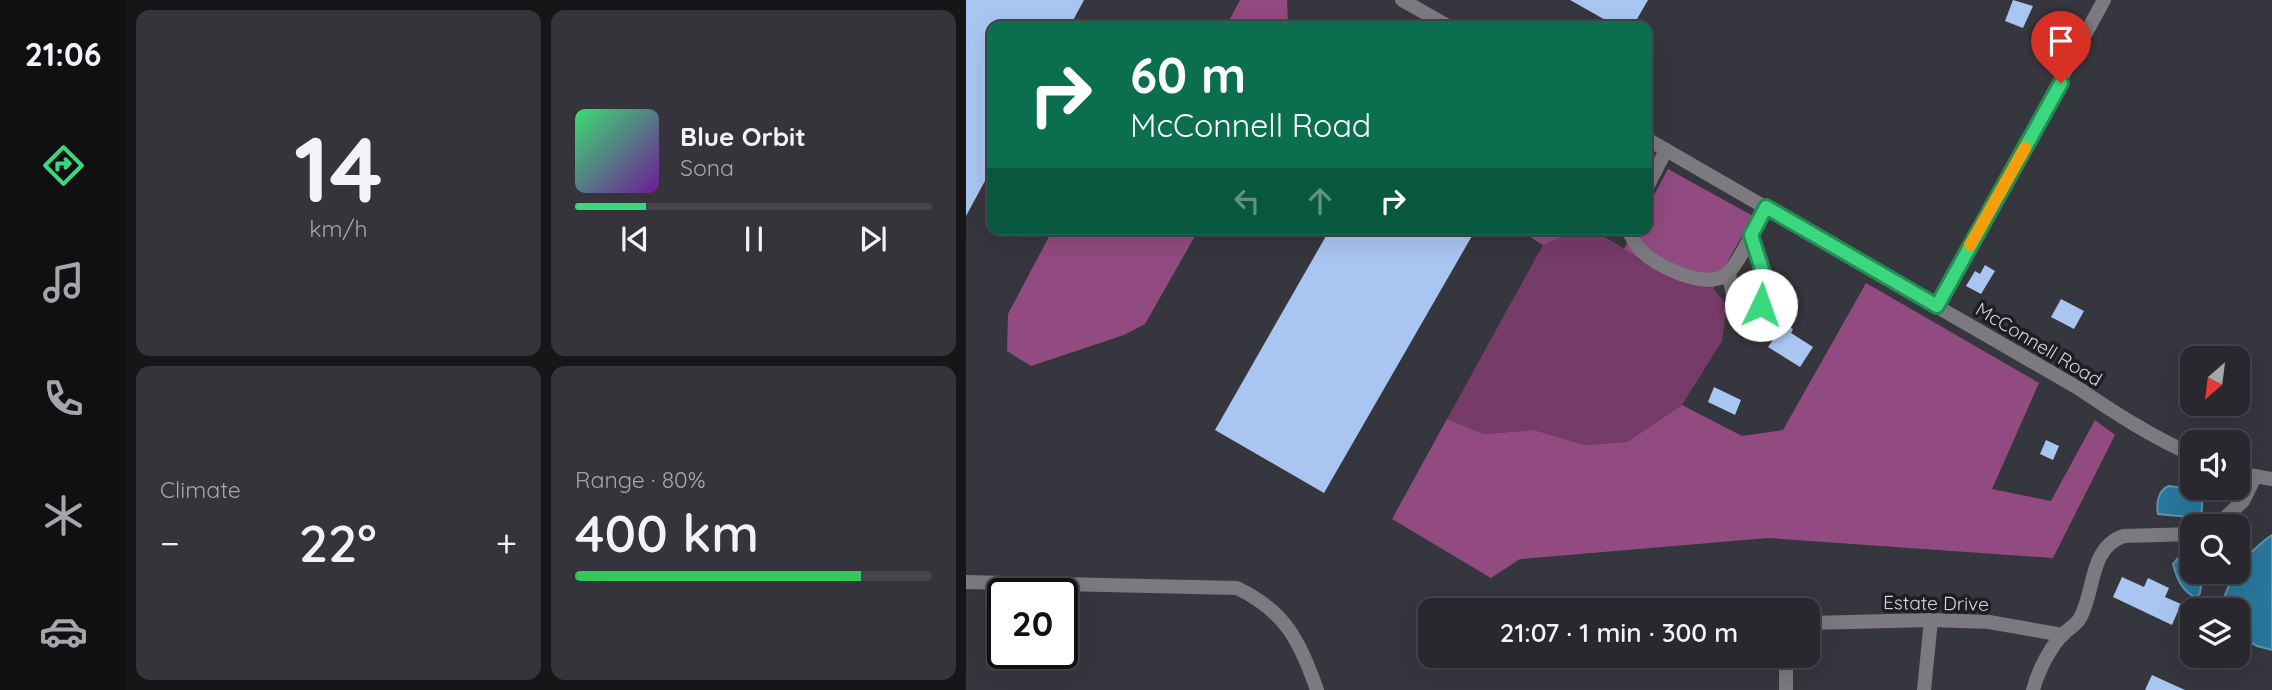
<!DOCTYPE html>
<html lang="en">
<head>
<meta charset="utf-8">
<style>
	:root { --surface:#28282e; --page:#34343a; --text:#f1f3f6; --muted:#a5a6aa; --line:#44444a; --accent:#3ad77f }
	body { margin:0; font-family:Quicksand,sans-serif; background:var(--page); color:var(--text); height:100vh; display:flex; flex-direction:column; font-size:26px; white-space:nowrap }
	* { box-sizing:border-box; margin:0 }
	p { font-size:23px; color:var(--muted) }
	.icon { flex:none; width:38px; height:38px; fill:none; stroke:currentColor; stroke-width:2; stroke-linecap:round; stroke-linejoin:round }
	.map { position:relative; flex:1; overflow:hidden }
	.drawer { display:flex; flex-direction:column; gap:10px; padding:10px; background:#161619; width:840px }
	.drawer>* { flex:none }
	.top-card { position:absolute; left:21px; top:21px; width:665px; height:214px; border-radius:14px; box-shadow:0 7px 28px #0002,0 0 0 2px var(--line); background:#0b6e4f; color:#fff; overflow:hidden }
	.needle { width:46px; rotate:208deg }
	.fabs { position:absolute; left:1214px; top:346px; display:grid; gap:14px }
	.fabs a { display:grid; place-items:center; width:70px; height:70px; border-radius:14px; background:var(--surface); box-shadow:0 7px 28px #0002,0 0 0 2px var(--line); font-size:35px }
	.speed { position:absolute; left:21px; top:578px; display:flex; gap:14px; font-size:35px; font-weight:700; text-align:center }
	.speed>* { display:grid; place-content:center; width:91px; height:91px; border-radius:50%; background:var(--surface); box-shadow:0 7px 28px #0002,0 0 0 2px var(--line); line-height:1 }
	.speed .limit { border:4px solid #111; border-radius:10px; background:#fff; color:#111 }
	.pin { position:absolute; display:grid; place-items:center; width:60px; height:60px; color:#fff; margin:-72px -30px; border-radius:50% 50% 50% 0; rotate:-45deg; box-shadow:0 0 7px #0007 }
	.pin .icon { rotate:45deg }
	.me { position:absolute; width:77px; margin:-38px; rotate:3deg; stroke-linejoin:round; filter:drop-shadow(0 0 5px #0008) }
	.turn { display:flex; align-items:center; gap:24px; height:147px; padding:0 28px; font-size:32px }
	.turn .icon { width:91px; height:91px; stroke-width:2.5 }
	.turn b { display:block; font-size:49px; line-height:60px }
	.lanes { display:flex; align-items:center; height:66px; padding:0 28px; background:#0003; justify-content:center; gap:35px; direction:ltr }
	.lanes .off { opacity:.35 }
	.big { font-size:52px; font-weight:600; line-height:1.1 }
	.drawer .card { flex:1; display:flex; flex-direction:column; justify-content:center; gap:10px; min-width:0; padding:0 24px; border-radius:14px; background:var(--page) }
	.drawer .dial { align-items:center; gap:0 }
	.dial b { font-size:91px; line-height:1 }
	.song { display:flex; align-items:center; gap:21px }
	.cover { width:84px; height:84px; border-radius:10px; background:linear-gradient(135deg,hsl(140 70% 55%),hsl(280 70% 35%)) }
	.played { height:7px; border-radius:4px; background:linear-gradient(90deg,var(--accent) 20%,var(--line) 20%) }
	.keys { display:flex; justify-content:space-around; direction:ltr }
	.heat { display:flex; justify-content:space-between; align-items:center; font-size:38px; direction:ltr }
	.charge { height:10px; border-radius:5px; background:linear-gradient(90deg,#34c759 80%,var(--line) 0) }
	.drawer .tiles { flex:1; display:grid; gap:10px; grid-template-columns:repeat(2,1fr) }
	.trip { position:absolute; left:452px; top:598px; width:402px; height:70px; border-radius:14px; background:var(--surface); box-shadow:0 7px 28px #0002,0 0 0 2px var(--line); font-weight:600; line-height:70px; text-align:center }
	main { display:flex; flex:1; min-height:0 }
	.tab-bar { display:flex; flex-direction:column; width:126px; justify-content:space-around; align-items:center; background:#101012; color:var(--muted) }
	.tab-bar .icon { width:49px; height:49px }
	.tab-bar .active { color:var(--accent) }
	.tab-bar b { font-size:32px; color:var(--text) }
	.map>svg:first-child { display:block }
	.green { fill:#773b69 }
	.forest { fill:#914b80 }
	.water { fill:#29789c; stroke:#5d94af; stroke-width:2 }
	.building { fill:#a9c6f2 }
	.lines { fill:none; stroke-linecap:round; stroke-linejoin:round }
	.minor { stroke:#7c7a7e; stroke-width:14 }
	.route-casing { stroke:#268c53; stroke-width:18 }
	.route { stroke:#3ad77f; stroke-width:12 }
	.slow { stroke:#f59e0b; stroke-width:12 }
	.labels { text-anchor:middle; dominant-baseline:central; stroke-width:7; stroke-linejoin:round; paint-order:stroke }
	.street-label { font-size:19px; fill:#d5d5db; stroke:#1e1e22 }
</style>
</head>
<body>
<main>
<nav class="tab-bar">
<b>21:06</b>
<svg class="icon active" aria-label="directions" viewBox="0 0 24 24"><path d="M12 3l9 9-9 9-9-9zM9 14v-3h6M13 9l2 2-2 2"/></svg>
<svg class="icon" aria-label="music" viewBox="0 0 24 24"><path d="M9 18V5l10-2v13"/><circle cx="6" cy="18" r="3"/><circle cx="16" cy="16" r="3"/></svg>
<svg class="icon" aria-label="phone" viewBox="0 0 24 24"><path d="M5 4h4l2 5-3 2q2 4 5 5l2-3 5 2v4C11 20 4 13 5 4z"/></svg>
<svg class="icon" aria-label="climate" viewBox="0 0 24 24"><path d="M12 3v18M4 7l16 10M4 17L20 7"/></svg>
<svg class="icon" aria-label="car" viewBox="0 0 24 24"><path d="M5 17H2v-5l4-1 3-4h7l3 4 3 1v5h-3M9 17h6M6 11h13"/><circle cx="7" cy="17" r="2"/><circle cx="17" cy="17" r="2"/></svg>
</nav>
<section class="drawer">
<div class="tiles">
<div class="card dial"><b>14</b><p>km/h</p></div>
<div class="card">
<div class="song"><i class="cover"></i><div><b>Blue Orbit</b><p>Sona</p></div></div>
<div class="played"></div>
<div class="keys"><svg class="icon" aria-label="previous" viewBox="0 0 24 24"><path d="M18 5L8 12l10 7zM5 5v14"/></svg><svg class="icon" aria-label="pause" viewBox="0 0 24 24"><path d="M8 5v14M16 5v14"/></svg><svg class="icon" aria-label="next" viewBox="0 0 24 24"><path d="M6 5l10 7-10 7zM19 5v14"/></svg></div>
</div>
<div class="card"><p>Climate</p>
<div class="heat"><a>−</a><b class="big">22°</b><a>+</a></div>
</div>
<div class="card"><p>Range · 80%</p><b class="big">400 km</b><div class="charge"></div></div>
</div>
</section>
<div class="map">
<svg width="1306" height="690" viewBox="0 0 1306 690">
	<rect width="100%" height="100%" fill="#36363e"/>
	<polygon class="green" points="607,229 625,229 698,272 747,288 761,306 756,341 716,405 661,442 619,445 568,430 518,434 481,419 577,245 605,233"/>
	<g class="forest">
		<polygon points="274,0 321,0 322,25 260,26"/>
		<polygon points="702,169 787,216 747,288 698,272 658,249 669,229 681,229 681,208"/>
		<polygon points="87,229 233,229 179,324 158,335 65,366 41,351 42,314"/>
		<polygon points="564,229 607,229 605,233 577,245 561,235"/>
		<polygon points="900,283 1073,383 1026,489 1085,501 1129,420 1149,435 1087,558 802,538 554,559 525,578 426,519 481,419 518,434 568,430 619,445 661,442 716,405 776,436 817,430"/>
	</g>
	<g class="water">
		<path d="M1203,486L1234,490L1236,493V510L1233,518L1192,514C1190,504 1192,490 1203,486Z"/>
		<path d="M1306,535V650L1291,646L1272,636V611H1252L1269,572H1272V560C1288,554 1291,544 1306,535Z"/>
		<path d="M1227,553V572H1237L1234,593L1230,598C1216,591 1211,579 1207,564L1212,558Z"/>
	</g>
	<g class="building">
		<polygon points="0,0 118,0 104,26 26,26 26,168 0,216"/>
		<polygon points="604,0 682,0 667,26 650,26"/>
		<polygon points="1047,0 1067,6 1057,28 1039,21"/>
		<polygon points="364,229 510,229 358,493 249,430"/>
		<polygon points="1019,265 1029,271 1015,294 1000,286 1009,271 1014,274"/>
		<polygon points="1095,299 1118,311 1108,329 1085,317"/>
		<polygon points="801,312 827,329 825,333 847,347 834,367 802,347 807,340 787,328"/>
		<polygon points="748,387 775,400 769,415 742,402"/>
		<polygon points="1080,440 1093,446 1087,460 1074,454"/>
		<polygon points="1156,577 1178,587 1182,578 1203,588 1199,597 1215,604 1206,625 1147,597"/>
		<polygon points="1186,675 1219,690 1179,690"/>
	</g>
	<g class="lines">
		<g class="minor">
			<polyline points="436,0 482,26"/>
			<path d="M681,139L1112,388C1149,413 1186,437 1227,455"/>
			<polyline points="681,187 700,150"/>
			<path d="M661,229C665,235 668,242 673,248C687,266 742,291 761,274C774,262 791,224 800,207"/>
			<path d="M763,272C765,289 767,313 789,311L802,296V288L785,235"/>
			<polyline points="971,306 1138,0"/>
			<polyline points="1272,473 1306,479"/>
			<polyline points="1249,527 1277,501 1289,477"/>
			<path d="M0,582L271,588C319,611 334,641 351,690"/>
			<polyline points="842,623 965,620 1023,622 1097,635"/>
			<polyline points="820,690 820,656"/>
			<polyline points="958,690 965,620"/>
			<path d="M1067,690C1072,671 1084,647 1098,633C1104,628 1110,625 1114,618C1129,592 1123,547 1158,536L1227,534"/>
		</g>
	</g>
	<g class="lines">
		<g class="route-casing">
			<polyline id="route" points="795,305 802,296 802,288 785,235 800,207 971,306 1095,83"/>
		</g>
		<use href="#route" class="route"/>
		<polyline class="slow" points="1004,245 1059,148"/>
	</g>
	<g class="labels">
		<g class="street-label">
			<text transform="translate(1073 344) rotate(31)">McConnell Road</text>
			<text transform="translate(970 603) rotate(1)">Estate Drive</text>
		</g>
	</g>
</svg>
<div class="fabs">
<a><svg class="needle" viewBox="-14 -14 28 28"><path d="M0-13l5 13h-10z" fill="#e53935"/><path d="M0 13l5-13h-10z" fill="#a5a6aa"/></svg></a>
<a><svg class="icon" aria-label="sound" viewBox="0 0 24 24"><path d="M4 9h4l5-4v14l-5-4H4zM17 9q2 3 0 6"/></svg></a>
<a><svg class="icon" aria-label="search" viewBox="0 0 24 24"><circle cx="10" cy="10" r="6"/><path d="M15 15l6 6"/></svg></a>
<a><svg class="icon" aria-label="layers" viewBox="0 0 24 24"><path d="M12 4l9 5-9 5-9-5zM3 14l9 5 9-5"/></svg></a>
</div>
<div class="speed"><div class="limit">20</div></div>
<div class="pin" style="left:1095px;top:83px;background:#d93025"><svg class="icon" aria-label="arrive" viewBox="0 0 24 24"><path d="M6 21V4h12l-3 4 3 4H6"/></svg></div>
<svg class="me" style="left:795px;top:305px" viewBox="-20 -20 40 40"><circle r="19" fill="#fff"/><path d="M0-13L10 11 0 6-10 11z" fill="#3ad77f"/></svg>
<div class="trip">21:07 · 1 min · 300 m</div>
<div class="top-card">
<div class="turn"><svg class="icon" aria-label="right" viewBox="0 0 24 24"><path d="M7 20v-9h11M14 6l5 5-5 5"/></svg><div><b>60 m</b>McConnell Road</div></div>
<div class="lanes"><svg class="icon off" aria-label="left" viewBox="0 0 24 24"><path d="M17 20v-9H6M10 6l-5 5 5 5"/></svg><svg class="icon off" aria-label="ahead" viewBox="0 0 24 24"><path d="M12 20V5M6 11l6-6 6 6"/></svg><svg class="icon" aria-label="right" viewBox="0 0 24 24"><path d="M7 20v-9h11M14 6l5 5-5 5"/></svg></div>
</div>
</div>
</main>
</body>
</html>
